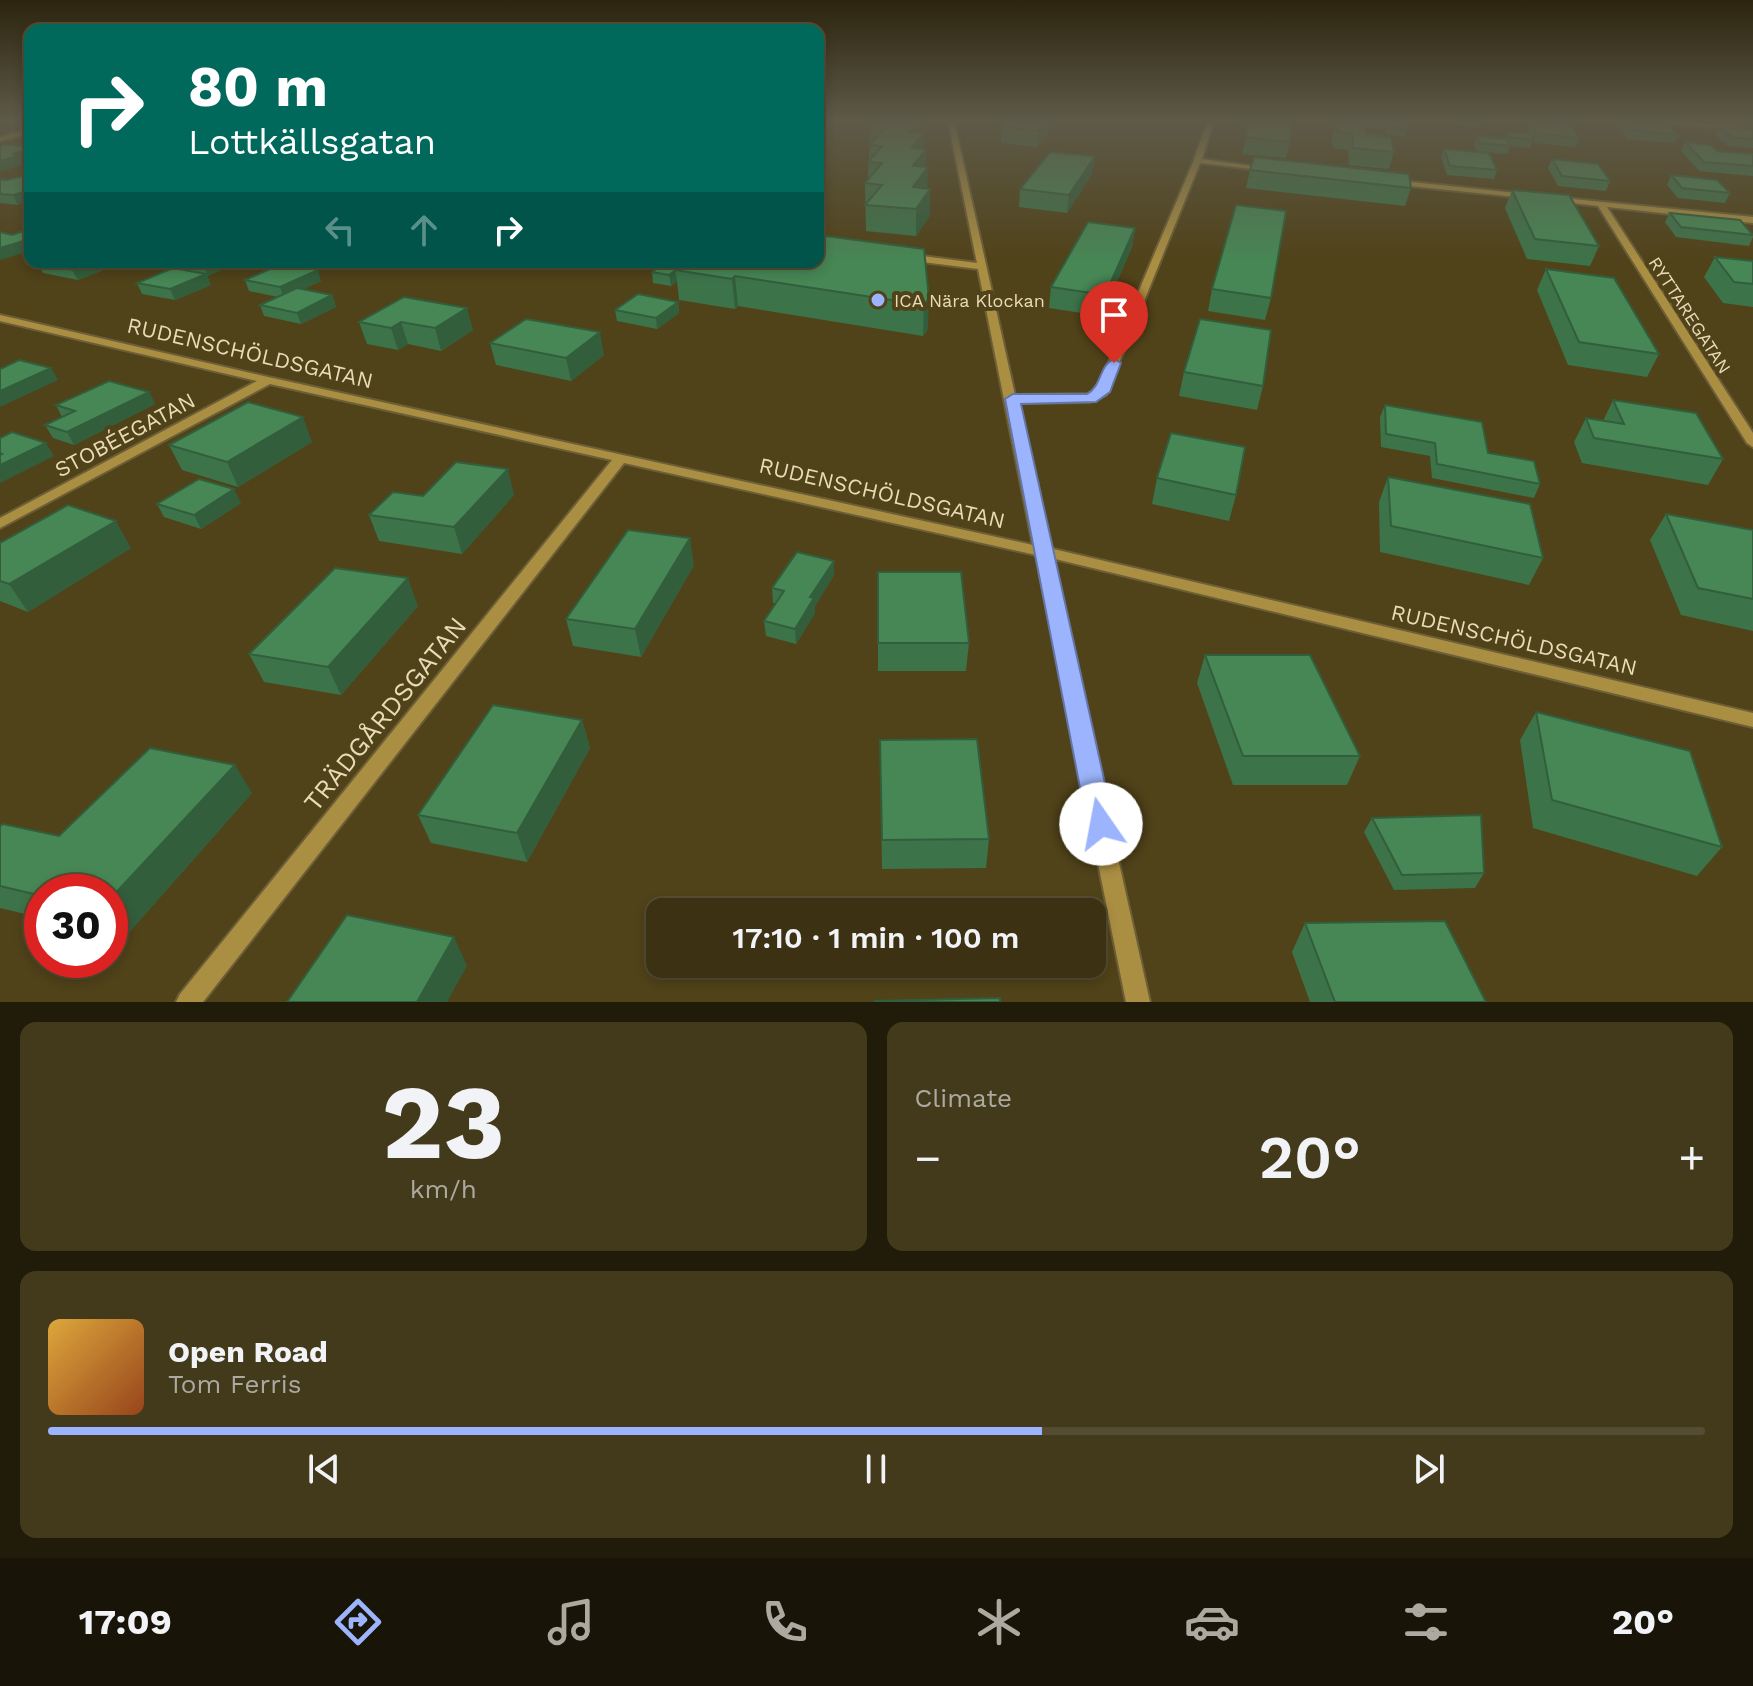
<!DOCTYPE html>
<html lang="en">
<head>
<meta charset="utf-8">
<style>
	:root { --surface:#3c3213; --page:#433a1c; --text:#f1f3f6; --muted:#acaaa0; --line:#554d33; --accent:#9cb4fd }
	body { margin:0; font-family:"Work Sans",sans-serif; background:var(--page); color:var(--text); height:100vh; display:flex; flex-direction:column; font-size:30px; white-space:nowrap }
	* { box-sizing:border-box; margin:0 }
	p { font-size:26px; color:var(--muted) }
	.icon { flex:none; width:44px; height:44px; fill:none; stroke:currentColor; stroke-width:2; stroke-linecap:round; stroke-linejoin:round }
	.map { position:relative; height:1002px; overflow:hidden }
	.sheet { display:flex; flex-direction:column; gap:20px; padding:20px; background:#211c0a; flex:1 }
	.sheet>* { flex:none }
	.banner { position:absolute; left:24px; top:24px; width:800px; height:244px; border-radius:16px; box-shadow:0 4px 12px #0003,0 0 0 2px var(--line); background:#00695c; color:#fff; overflow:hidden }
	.speed { position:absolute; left:24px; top:874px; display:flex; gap:16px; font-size:40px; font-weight:700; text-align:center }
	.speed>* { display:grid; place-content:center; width:104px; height:104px; border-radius:50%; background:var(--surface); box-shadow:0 4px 12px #0003,0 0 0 2px var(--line); line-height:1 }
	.speed .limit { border:12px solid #d22; background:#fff; color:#111 }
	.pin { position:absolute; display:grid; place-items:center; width:68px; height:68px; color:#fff; margin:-82px -34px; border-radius:50% 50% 50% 0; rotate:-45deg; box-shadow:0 0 8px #0007 }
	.pin .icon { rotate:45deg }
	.me { position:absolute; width:88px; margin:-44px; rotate:348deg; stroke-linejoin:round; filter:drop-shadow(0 0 6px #0008) }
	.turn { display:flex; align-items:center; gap:28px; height:168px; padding:0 32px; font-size:36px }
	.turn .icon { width:104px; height:104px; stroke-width:2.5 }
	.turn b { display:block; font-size:56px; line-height:68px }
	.lanes { display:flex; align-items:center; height:76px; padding:0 32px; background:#0003; justify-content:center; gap:40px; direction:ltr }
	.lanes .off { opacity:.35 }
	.big { font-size:60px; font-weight:600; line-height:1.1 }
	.sheet .tile { flex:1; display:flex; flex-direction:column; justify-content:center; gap:12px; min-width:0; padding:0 28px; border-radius:16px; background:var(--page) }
	.sheet .dial { align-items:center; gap:0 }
	.dial b { font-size:104px; line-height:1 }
	.song { display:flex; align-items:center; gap:24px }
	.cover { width:96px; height:96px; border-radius:12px; background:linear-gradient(135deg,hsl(40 70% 55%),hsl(20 70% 35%)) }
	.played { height:8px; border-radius:4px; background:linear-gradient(90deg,var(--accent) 60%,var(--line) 60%) }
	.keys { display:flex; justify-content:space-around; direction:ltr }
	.heat { display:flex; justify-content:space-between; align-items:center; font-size:44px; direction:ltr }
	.sheet .tiles { flex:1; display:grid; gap:20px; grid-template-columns:1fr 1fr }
	.tile:last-child { grid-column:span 2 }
	.trip { position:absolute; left:646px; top:898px; width:460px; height:80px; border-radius:16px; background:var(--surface); box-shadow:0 4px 12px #0003,0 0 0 2px var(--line); font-weight:600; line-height:80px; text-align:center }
	.tab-bar { display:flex; height:128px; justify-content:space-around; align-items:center; background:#181408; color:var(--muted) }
	.tab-bar .icon { width:56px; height:56px }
	.tab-bar .active { color:var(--accent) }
	.tab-bar b { font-size:36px; color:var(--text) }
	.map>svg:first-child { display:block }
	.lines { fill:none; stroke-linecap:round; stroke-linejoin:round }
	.minor-casing { stroke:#6c5e37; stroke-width:4 }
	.minor { fill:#aa8e42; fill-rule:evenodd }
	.wall { fill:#3d7349 }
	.shaded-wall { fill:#325e3c }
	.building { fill:#478655; stroke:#325e3c; stroke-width:2 }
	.route { fill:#9cb4fd; stroke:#6575a4; stroke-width:2 }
	.poi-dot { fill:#9cb4fd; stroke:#504219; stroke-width:3 }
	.labels { text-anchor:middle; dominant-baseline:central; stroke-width:8; stroke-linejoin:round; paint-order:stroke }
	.far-poi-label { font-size:18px; fill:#e9dbb7; stroke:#504219; text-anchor:start }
	.far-street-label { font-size:18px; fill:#e9dbb7; stroke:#504219 }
	.street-label { font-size:22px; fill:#e9dbb7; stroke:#504219 }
	.near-street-label { font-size:26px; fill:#e9dbb7; stroke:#504219 }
</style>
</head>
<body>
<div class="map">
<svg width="1753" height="1002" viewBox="0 0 1753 1002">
	<rect width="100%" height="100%" fill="#504219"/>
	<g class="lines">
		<g class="minor-casing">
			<g id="minor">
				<polygon points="948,121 954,121 1015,395 1088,394 1097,390 1192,165 1208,121 1214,121 1202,159 1273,169 1269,171 1200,163 1106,395 1090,402 1017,403 1049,548 1753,713 1753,727 1051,558 1150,1002 1126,1002 1036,555 624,463 203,1002 176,1002 180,994 612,460 270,384 0,528 0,518 257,381 0,321 0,315 268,377 1033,545 978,269 907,260 902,257 907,254 977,263"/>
				<polygon points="1649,121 1677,121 1753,128 1753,132"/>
				<polygon points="30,129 30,133 0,141 0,137"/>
				<polygon points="1393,180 1527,194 1531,196 1527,198 1390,184 1389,182"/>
				<polygon points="1553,197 1753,217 1753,223 1607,207 1753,433 1753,447 1747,443 1598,206 1556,201 1552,199"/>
			</g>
		</g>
		<use href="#minor" class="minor"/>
	</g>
	<g class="wall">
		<polygon points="0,121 30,121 15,125 0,123"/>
		<polygon points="877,121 922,121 922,133 924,149 926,149 925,167 930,215 916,236 866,231 865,183 868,180 870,129"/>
		<polygon points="1058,121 1037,147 1001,143 1002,127"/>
		<polygon points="1250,121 1290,142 1286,158 1242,154"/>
		<polygon points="1384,121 1381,129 1365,127 1366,134 1394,152 1389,169 1349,165 1348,150 1333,148 1332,137 1337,122"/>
		<polygon points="1387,121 1407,128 1404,136 1386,135 1385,129"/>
		<polygon points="1454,121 1480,121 1479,127 1455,125"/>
		<polygon points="1531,121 1579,138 1576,147 1534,143 1533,140 1530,148 1510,146 1507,154 1476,151 1474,145 1477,136 1505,139 1507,132 1530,134 1528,129"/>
		<polygon points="1620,121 1655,121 1678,135 1674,143 1627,139 1617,126"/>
		<polygon points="1719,127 1753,129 1753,148 1728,146 1715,135"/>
		<polygon points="1685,142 1717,151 1753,154 1753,176 1699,171 1681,151"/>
		<rect x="818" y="145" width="4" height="14"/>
		<polygon points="1444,149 1497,170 1494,179 1447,175 1441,157"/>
		<polygon points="1552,159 1610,181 1606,191 1558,186 1548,168"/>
		<polygon points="1250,170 1411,188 1405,206 1246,188"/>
		<polygon points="1092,174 1067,213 1019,207 1020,189"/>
		<polygon points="1671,175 1730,193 1725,203 1678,198 1667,185"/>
		<polygon points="0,179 7,180 18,205 0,203"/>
		<polygon points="1512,190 1599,246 1590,266 1527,259 1505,208"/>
		<polygon points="1670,213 1753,234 1753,237 1749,246 1676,237 1665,222"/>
		<polygon points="1135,228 1132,247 1102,316 1049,308 1051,287"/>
		<polygon points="924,249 928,329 923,336 738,306 735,309 679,300 677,281 671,286 653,283 652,272 659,267 645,264 645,262 818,262"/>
		<polygon points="1715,257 1753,261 1753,307 1723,303 1704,277"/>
		<polygon points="37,262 121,263 78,280 43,273"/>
		<polygon points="180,262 240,262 207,276 211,285 175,300 142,294 137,283 184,270"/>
		<polygon points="301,263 302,267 321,281 303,289 332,295 336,307 301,324 264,316 260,305 278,297 249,291 245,280"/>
		<polygon points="1546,269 1659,354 1647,377 1568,365 1537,290"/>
		<polygon points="1212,289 1271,298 1265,320 1208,311"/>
		<polygon points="404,297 473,330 441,351 408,344 398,350 367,344 359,322"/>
		<polygon points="678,302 679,313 657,329 617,321 615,310"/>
		<polygon points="490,343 604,355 571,381 496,365"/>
		<polygon points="1184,372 1263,386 1257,410 1179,396"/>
		<polygon points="149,392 155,404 74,445 53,438 45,425 62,417 56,405"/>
		<polygon points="1613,400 1723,459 1708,485 1582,463 1574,442 1586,418 1603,421"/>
		<polygon points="1385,405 1488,453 1540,484 1534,498 1432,478 1430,456 1381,447 1380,417"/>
		<polygon points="312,442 238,487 182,470 169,445"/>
		<polygon points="1388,477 1543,558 1529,585 1380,552 1379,502"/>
		<polygon points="1157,478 1236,495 1229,521 1152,504"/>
		<polygon points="514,495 462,554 379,541 369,515 423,496"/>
		<polygon points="241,503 201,529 164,517 157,504"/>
		<polygon points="1666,514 1753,530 1753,631 1681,615 1650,540"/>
		<polygon points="0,543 131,548 28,612 0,601"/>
		<polygon points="694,565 641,657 573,646 566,619"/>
		<polygon points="878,572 969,643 966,671 878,671"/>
		<polygon points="834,575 815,606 815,613 796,644 766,636 764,621 776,603 773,603 772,588"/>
		<polygon points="418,606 341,695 264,682 249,654"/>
		<polygon points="1205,655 1360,756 1347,785 1233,785 1197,683"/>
		<polygon points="1536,712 1722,847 1697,876 1533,828 1520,740"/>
		<polygon points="582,720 590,748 527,862 431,843 418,815"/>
		<polygon points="880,740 989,839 986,868 882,869"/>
		<polygon points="252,793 124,938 110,934 110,892 42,892 42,918 0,908 0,826 59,836"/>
		<polygon points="1372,818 1484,873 1475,888 1394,890 1364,832"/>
		<polygon points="1305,923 1486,1002 1310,1002 1292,952"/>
	</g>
	<g class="shaded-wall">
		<polygon points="13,121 30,121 15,125"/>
		<polygon points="919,121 922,121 922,137 924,133 924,152 926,149 925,171 928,167 927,192 912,190 910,132"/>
		<polygon points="1047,121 1058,121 1037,147 1038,131"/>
		<polygon points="30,149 30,159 25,160 27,164 0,172 0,161 12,154"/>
		<polygon points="1095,156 1092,174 1067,213 1069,195"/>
		<polygon points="930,189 930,215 916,236 916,209"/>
		<polygon points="30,190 30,201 18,205 13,195"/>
		<polygon points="1135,228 1132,247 1102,316 1105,295"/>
		<polygon points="30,239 30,251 0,260 0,248"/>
		<polygon points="92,262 120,262 121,263 78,280 72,270"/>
		<polygon points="212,262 240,262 208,276 204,266"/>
		<polygon points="687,262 675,270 677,281 671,286 669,275"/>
		<polygon points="318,270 321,281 284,298 280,287"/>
		<polygon points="206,274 211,285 175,300 170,289"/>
		<polygon points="735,276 738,306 735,309 732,279"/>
		<polygon points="332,295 336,307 301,324 297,313"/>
		<polygon points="929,299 928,329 923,336 924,305"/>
		<polygon points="678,302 679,313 657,329 656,318"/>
		<polygon points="467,308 473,330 441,351 435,328"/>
		<polygon points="401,322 408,344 398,350 391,328"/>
		<polygon points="600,332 604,355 571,381 566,358"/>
		<polygon points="51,368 58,380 0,407 0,391"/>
		<polygon points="149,392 155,404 74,445 67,432"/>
		<polygon points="303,417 312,442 238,487 227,462"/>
		<polygon points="46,443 54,456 0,483 0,465"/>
		<polygon points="508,469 514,495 462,554 454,527"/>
		<polygon points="234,489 241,503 201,529 194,515"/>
		<polygon points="116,521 131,548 28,612 9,584"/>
		<polygon points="690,538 694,565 641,657 635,629"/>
		<polygon points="834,561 834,575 815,606 815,613 796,644 795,629 810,597"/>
		<polygon points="408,578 418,606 341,695 328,667"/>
		<polygon points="582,720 590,748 527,862 517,833"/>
		<polygon points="235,765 252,793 124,938 110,921 110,899"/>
		<polygon points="454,937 467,966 447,1002 417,1002"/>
	</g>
	<g class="building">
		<polygon points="877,121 919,121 910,132 924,133 912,148 926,149 913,166 928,167 913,187 930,189 916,209 865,205 882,185 865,183 882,163 868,162 882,146 869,145 883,130 870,129"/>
		<polygon points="1007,121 1047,121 1038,131 1002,127"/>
		<polygon points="1250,121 1292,122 1290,142 1246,137"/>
		<polygon points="1387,121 1405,122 1407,128 1389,126"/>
		<polygon points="1531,121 1571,125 1579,138 1537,134"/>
		<polygon points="1623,121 1666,122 1678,135 1631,130"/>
		<polygon points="1337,122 1364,124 1366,134 1391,137 1394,152 1353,148 1352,133 1337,132"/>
		<polygon points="1719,127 1753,129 1753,139 1732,137"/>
		<polygon points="1507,132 1531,134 1533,140 1508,137"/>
		<polygon points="1477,136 1507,139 1511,146 1479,143"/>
		<polygon points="1685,142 1711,145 1717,151 1753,154 1753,166 1704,162"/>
		<polygon points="7,144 30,147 30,149 12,154 22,155 0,161 0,146"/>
		<rect x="818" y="145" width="4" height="5"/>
		<polygon points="1444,149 1489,153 1497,170 1450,166"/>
		<polygon points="1050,152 1095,156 1069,195 1020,189"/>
		<polygon points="1254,157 1409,174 1411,188 1250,170"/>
		<polygon points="1552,159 1598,164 1610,181 1562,176"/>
		<polygon points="30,174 30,190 13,195 0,194 0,179 7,180"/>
		<polygon points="1671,175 1717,180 1730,193 1682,188"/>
		<polygon points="1512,190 1569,195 1599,246 1535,239"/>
		<polygon points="1236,205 1286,211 1271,298 1212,289"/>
		<polygon points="1670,213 1740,220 1753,235 1681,227"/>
		<polygon points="1088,222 1135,228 1105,295 1051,287"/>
		<polygon points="30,229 30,239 0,248 0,232 12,235"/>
		<polygon points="818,235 924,249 929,299 924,305 735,276 732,279 675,270 687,262 818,262"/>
		<polygon points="1715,257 1753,261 1753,284 1734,282"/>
		<polygon points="37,262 92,262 72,270"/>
		<polygon points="182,262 212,262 204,266"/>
		<polygon points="286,262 301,263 295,265 318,270 280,287 245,280"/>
		<polygon points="666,262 687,262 669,275 652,272"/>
		<polygon points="173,268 206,274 170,289 137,283"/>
		<polygon points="1546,269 1614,278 1659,354 1579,342"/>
		<polygon points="297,288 332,295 297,313 260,305"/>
		<polygon points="638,294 678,302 656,318 615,310"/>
		<polygon points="404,297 467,308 435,328 401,322 391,328 359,322"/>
		<polygon points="526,319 600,332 566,358 490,343"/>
		<polygon points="1200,319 1271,330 1263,386 1184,372"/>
		<polygon points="19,360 51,368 0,391 0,369"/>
		<polygon points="109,381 149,392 67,432 45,425 75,411 56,405"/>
		<polygon points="1613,400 1696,413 1723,459 1594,438 1586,418 1624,424"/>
		<polygon points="248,402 303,417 227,462 169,445"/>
		<polygon points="1385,405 1482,422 1488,453 1534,461 1540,484 1437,464 1435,443 1386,434"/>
		<polygon points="12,432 46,443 0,465 0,455 2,454 0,453 0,438"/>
		<polygon points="1171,433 1245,447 1236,495 1157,478"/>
		<polygon points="456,462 508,469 454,527 369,515 393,492 423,496"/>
		<polygon points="1388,477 1530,504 1543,558 1391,526"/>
		<polygon points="199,479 234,489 194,515 157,504"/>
		<polygon points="68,505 116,521 9,584 0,581 0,543"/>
		<polygon points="1666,514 1753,530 1753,599 1698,588"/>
		<polygon points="628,530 690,538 635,629 566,619"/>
		<polygon points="797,552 834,561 810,597 814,598 795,629 764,621 784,591 772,588"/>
		<polygon points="335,568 408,578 328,667 249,654"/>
		<polygon points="878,572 961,572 969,643 878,643"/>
		<polygon points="1205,655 1310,655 1360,756 1243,756"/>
		<polygon points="493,705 582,720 517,833 418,815"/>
		<polygon points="1536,712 1690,751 1722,847 1552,800"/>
		<polygon points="977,739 989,839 882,840 880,740"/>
		<polygon points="150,748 235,765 110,899 110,892 42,892 42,896 0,886 0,826 3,824 59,836"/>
		<polygon points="1481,815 1484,873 1402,875 1372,818"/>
		<polygon points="347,915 454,937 417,1002 287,1002"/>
		<polygon points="1445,921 1486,1002 1335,1002 1305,923"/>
		<polygon points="1000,998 1000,1002 875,1002 875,1001"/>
	</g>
	<linearGradient id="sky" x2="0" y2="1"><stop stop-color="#2c240e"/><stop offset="0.46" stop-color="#5e5a49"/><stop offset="1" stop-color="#5e5a49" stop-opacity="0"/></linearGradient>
	<rect width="1753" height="262" fill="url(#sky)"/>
	<path class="route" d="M1114,359L1121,363L1110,392L1096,402L1021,404L1114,824L1110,832L1101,835L1091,832L1087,824L1005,399L1013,394H1087C1102,386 1099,365 1114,359Z"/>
	<circle class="poi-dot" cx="878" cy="300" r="8"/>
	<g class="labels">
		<g class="far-poi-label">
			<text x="894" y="300">ICA Nära Klockan</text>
		</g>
		<g class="far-street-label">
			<text transform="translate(1690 315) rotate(57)">RYTTAREGATAN</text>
		</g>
		<g class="street-label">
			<text transform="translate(250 353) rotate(13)">RUDENSCHÖLDSGATAN</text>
			<text transform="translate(125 435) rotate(-28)">STOBÉEGATAN</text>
			<text transform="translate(882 493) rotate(13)">RUDENSCHÖLDSGATAN</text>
			<text transform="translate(1514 640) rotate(13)">RUDENSCHÖLDSGATAN</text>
		</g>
		<g class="near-street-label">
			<text transform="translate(385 714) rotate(-51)">TRÄDGÅRDSGATAN</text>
		</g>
	</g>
</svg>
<div class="speed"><div class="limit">30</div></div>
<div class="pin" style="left:1114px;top:363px;background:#d93025"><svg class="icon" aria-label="arrive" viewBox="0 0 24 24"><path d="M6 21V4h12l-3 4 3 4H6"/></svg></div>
<svg class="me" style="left:1101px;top:824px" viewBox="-20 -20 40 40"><circle r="19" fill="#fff"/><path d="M0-13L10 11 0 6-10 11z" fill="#9cb4fd"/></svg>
<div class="trip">17:10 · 1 min · 100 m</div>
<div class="banner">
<div class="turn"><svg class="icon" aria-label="right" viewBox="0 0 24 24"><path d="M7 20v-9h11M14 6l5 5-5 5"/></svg><div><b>80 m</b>Lottkällsgatan</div></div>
<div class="lanes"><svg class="icon off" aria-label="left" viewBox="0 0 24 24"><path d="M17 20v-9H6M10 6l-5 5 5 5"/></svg><svg class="icon off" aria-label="ahead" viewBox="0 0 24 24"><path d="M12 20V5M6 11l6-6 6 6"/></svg><svg class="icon" aria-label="right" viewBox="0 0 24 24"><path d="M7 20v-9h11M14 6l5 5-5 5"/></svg></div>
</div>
</div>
<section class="sheet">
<div class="tiles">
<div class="tile dial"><b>23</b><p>km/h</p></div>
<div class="tile"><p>Climate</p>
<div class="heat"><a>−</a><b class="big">20°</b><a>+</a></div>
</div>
<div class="tile">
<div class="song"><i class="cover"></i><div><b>Open Road</b><p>Tom Ferris</p></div></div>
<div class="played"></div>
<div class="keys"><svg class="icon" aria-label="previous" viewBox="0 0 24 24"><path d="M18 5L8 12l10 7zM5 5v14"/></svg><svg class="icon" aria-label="pause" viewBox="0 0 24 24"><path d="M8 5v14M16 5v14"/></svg><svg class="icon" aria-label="next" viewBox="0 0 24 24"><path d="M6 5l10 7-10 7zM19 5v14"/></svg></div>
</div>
</div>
</section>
<nav class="tab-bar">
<b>17:09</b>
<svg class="icon active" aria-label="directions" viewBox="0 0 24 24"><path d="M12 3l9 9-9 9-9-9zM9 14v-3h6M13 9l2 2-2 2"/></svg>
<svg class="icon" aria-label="music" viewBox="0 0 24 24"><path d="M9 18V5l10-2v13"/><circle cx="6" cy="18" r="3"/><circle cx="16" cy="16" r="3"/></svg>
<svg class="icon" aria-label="phone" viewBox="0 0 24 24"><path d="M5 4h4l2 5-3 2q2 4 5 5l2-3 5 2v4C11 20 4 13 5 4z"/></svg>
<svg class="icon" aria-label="climate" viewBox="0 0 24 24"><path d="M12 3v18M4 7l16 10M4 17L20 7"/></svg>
<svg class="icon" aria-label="car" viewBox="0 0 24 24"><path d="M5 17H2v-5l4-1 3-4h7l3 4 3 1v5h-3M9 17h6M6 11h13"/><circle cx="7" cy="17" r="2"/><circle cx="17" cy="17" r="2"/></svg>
<svg class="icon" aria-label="filters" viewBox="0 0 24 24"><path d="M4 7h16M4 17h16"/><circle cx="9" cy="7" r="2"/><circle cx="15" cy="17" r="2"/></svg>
<b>20°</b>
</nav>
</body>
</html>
